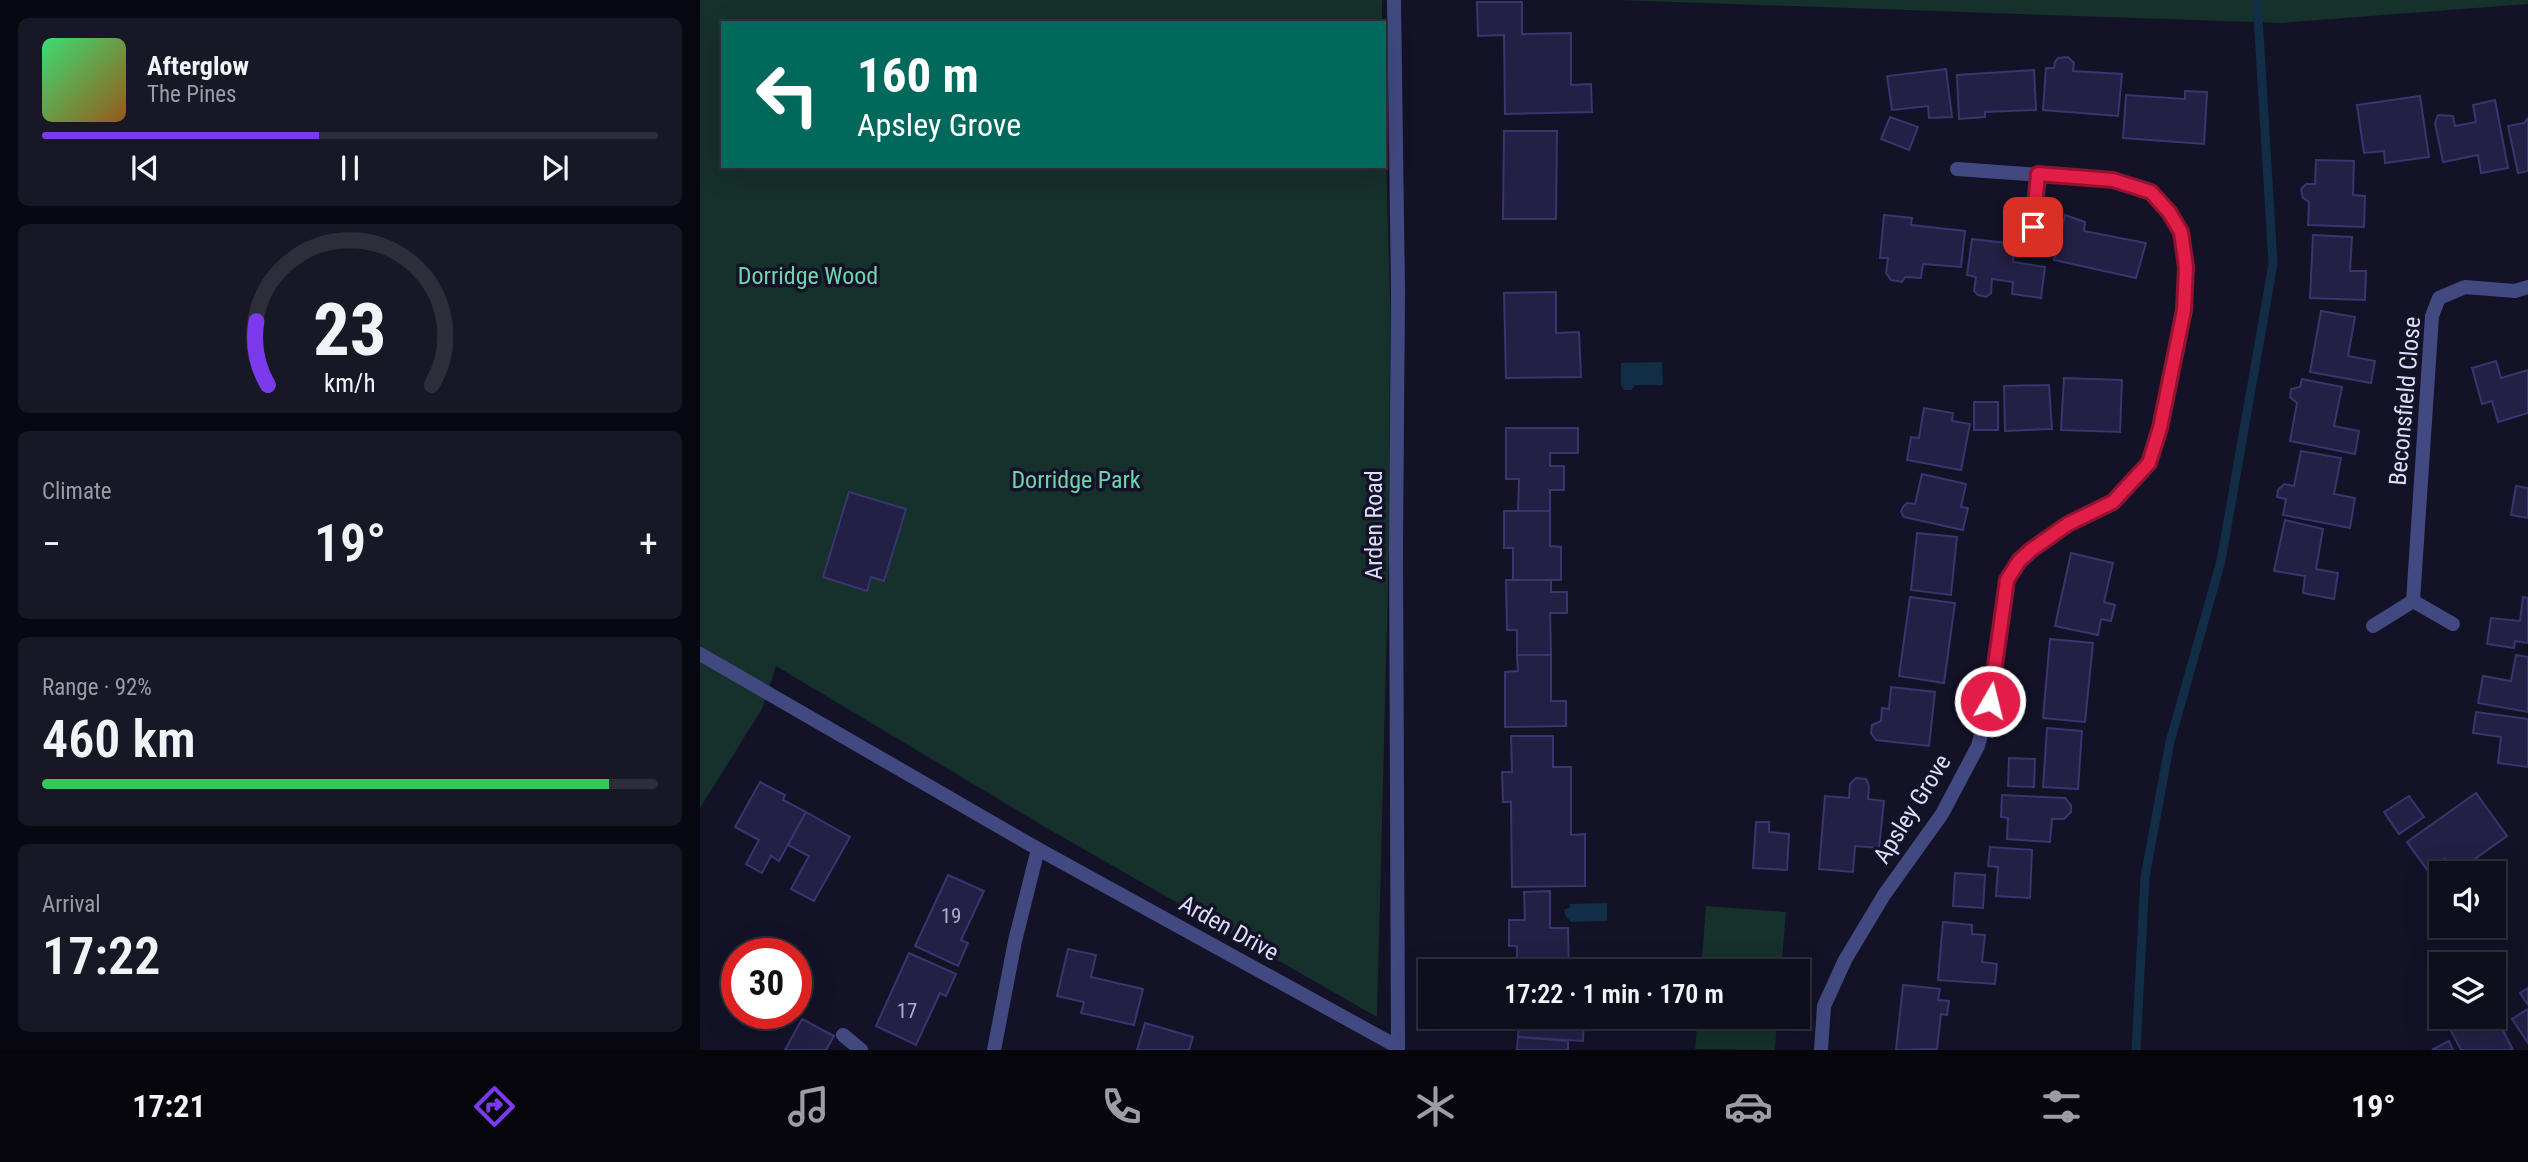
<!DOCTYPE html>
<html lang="en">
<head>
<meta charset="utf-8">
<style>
	:root { --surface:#0e0e1d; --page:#171726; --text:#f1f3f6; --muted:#9b9ca4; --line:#2e2e3b; --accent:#7c3aed }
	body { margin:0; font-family:"Roboto Condensed",sans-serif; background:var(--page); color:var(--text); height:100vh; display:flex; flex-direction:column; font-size:26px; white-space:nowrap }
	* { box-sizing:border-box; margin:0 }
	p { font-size:23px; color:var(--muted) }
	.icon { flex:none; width:38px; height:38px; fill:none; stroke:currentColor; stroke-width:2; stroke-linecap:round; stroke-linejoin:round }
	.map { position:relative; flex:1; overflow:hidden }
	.sheet { display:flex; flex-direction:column; gap:18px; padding:18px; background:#080810; width:700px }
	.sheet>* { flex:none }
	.banner { position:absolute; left:21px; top:21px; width:665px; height:147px; border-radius:0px; box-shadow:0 7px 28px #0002,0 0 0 2px var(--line); background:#00695c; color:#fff; overflow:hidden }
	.fabs { position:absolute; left:1729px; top:861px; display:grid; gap:14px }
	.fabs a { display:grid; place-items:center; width:77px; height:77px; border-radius:0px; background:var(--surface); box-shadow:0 7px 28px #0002,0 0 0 2px var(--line); font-size:35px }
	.speed { position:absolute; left:21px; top:938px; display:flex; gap:14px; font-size:35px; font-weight:700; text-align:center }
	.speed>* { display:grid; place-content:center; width:91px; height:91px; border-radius:50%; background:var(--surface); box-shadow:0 7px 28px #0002,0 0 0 2px var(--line); line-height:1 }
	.speed .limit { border:10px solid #d22; background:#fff; color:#111 }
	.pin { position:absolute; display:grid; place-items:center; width:60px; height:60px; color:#fff; margin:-30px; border-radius:14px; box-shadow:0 4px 10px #0006 }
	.me { position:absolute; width:77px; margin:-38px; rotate:8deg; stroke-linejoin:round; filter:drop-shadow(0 0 5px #0008) }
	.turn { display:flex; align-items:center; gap:24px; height:147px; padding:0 21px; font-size:32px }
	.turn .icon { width:91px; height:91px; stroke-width:2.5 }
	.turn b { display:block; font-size:49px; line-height:60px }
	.big { font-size:52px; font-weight:600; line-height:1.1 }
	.sheet .tile { flex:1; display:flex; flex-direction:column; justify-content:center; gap:10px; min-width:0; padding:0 24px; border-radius:10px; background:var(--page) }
	.sheet .dial { align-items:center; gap:0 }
	.dial svg { height:182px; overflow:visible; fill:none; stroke:var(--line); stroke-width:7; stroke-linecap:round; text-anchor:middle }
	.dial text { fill:var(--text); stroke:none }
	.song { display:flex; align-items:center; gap:21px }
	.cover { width:84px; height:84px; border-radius:10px; background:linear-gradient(135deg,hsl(140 70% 55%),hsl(30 70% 35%)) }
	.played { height:7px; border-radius:4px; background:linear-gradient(90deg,var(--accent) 45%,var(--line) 45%) }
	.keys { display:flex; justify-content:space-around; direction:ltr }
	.heat { display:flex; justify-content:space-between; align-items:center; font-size:38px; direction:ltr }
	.charge { height:10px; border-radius:5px; background:linear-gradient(90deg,#34c759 92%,var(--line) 0) }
	.trip { position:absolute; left:718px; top:959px; width:392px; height:70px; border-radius:0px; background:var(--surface); box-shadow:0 7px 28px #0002,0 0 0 2px var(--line); font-weight:600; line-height:70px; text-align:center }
	.tabs { display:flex; height:112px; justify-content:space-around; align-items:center; background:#06060c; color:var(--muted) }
	.tabs .icon { width:49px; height:49px }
	.tabs .selected { color:var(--accent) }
	.tabs b { font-size:32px; color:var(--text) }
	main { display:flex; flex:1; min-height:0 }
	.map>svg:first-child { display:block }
	.green { fill:#16302b }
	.water { fill:#122d46 }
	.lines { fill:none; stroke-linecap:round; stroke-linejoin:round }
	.stream { stroke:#122d46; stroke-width:9 }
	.building { fill:#232046; stroke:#38356f; stroke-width:2 }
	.service { stroke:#424981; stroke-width:14 }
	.minor { stroke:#424981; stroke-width:14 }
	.route-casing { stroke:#92132f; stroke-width:18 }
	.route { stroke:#e11d48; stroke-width:12 }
	.labels { text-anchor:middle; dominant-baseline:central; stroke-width:7; stroke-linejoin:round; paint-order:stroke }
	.number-label { font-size:21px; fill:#aeaece }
	.park-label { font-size:24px; fill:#6ed5ac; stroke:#131227 }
	.street-label { font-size:24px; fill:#dcddfb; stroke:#131227 }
</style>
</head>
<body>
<main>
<section class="sheet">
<div class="tile">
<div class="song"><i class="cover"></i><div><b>Afterglow</b><p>The Pines</p></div></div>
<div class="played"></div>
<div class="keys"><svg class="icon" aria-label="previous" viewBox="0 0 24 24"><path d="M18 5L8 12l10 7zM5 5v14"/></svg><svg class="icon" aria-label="pause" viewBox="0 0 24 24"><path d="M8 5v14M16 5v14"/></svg><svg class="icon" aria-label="next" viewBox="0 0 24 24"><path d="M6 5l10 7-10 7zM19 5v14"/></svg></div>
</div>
<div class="tile dial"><svg viewBox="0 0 100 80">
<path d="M14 69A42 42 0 1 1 86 69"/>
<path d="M14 69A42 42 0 0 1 9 41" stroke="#7c3aed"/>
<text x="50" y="56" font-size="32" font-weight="700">23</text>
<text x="50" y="72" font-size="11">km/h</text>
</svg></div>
<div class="tile"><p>Climate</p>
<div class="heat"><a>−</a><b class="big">19°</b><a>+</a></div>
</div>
<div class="tile"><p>Range · 92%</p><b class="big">460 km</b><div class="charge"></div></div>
<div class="tile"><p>Arrival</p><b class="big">17:22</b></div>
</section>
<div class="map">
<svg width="1828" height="1050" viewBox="0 0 1828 1050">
	<rect width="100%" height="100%" fill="#131227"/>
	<g class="green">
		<polygon points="0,0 682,0 682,23 23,23 23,166 684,166 684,88 690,296 689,548 677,1017 345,827 76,666 62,709 0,808"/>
		<polygon points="916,0 1828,0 1828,4 1581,23"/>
		<polygon points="1006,906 1086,912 1081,971 1001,971"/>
		<polygon points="998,1017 1077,1017 1075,1050 995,1049"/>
	</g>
	<g class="water">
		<polygon points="962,362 963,385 935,385 931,390 924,390 921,386 921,363"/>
		<polygon points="907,903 907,921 871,922 865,915 864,910 870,907 870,904"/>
	</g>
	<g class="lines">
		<polyline class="stream" points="1436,1050 1445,877 1470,742 1521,561 1573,264 1557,0"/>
	</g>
	<g class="building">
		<polygon points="777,2 822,2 822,34 871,33 871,85 891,84 892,112 805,114 804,35 778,36"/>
		<polygon points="1368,57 1374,63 1373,71 1422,74 1418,116 1343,110 1346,68 1354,68 1355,62 1358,58"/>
		<polygon points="1246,69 1252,117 1229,118 1228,106 1192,110 1187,76"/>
		<polygon points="1334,70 1336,110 1285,112 1285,117 1259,119 1257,75"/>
		<polygon points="1485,91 1507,92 1504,144 1423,138 1426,95 1485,99"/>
		<polygon points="1720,96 1729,157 1685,163 1684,151 1664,153 1657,105"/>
		<polygon points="1795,100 1808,168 1781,173 1778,155 1743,162 1735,123 1738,115 1753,116 1755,126 1776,122 1773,105"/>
		<polygon points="1190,117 1218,127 1209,150 1181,139"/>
		<polygon points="1828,118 1828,171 1818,173 1808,126 1824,123"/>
		<polygon points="804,131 857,131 856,219 803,219"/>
		<polygon points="1616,160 1654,161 1653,195 1665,196 1664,227 1608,225 1609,202 1603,198 1601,189 1606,184 1615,184"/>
		<polygon points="1184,215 1212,218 1211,225 1265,231 1261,267 1223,264 1221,278 1205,277 1202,282 1191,280 1186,273 1188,258 1180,258"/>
		<polygon points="1365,215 1385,222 1384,231 1446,243 1436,278 1354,260"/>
		<polygon points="1613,235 1652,237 1650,271 1666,271 1665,300 1610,298"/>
		<polygon points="1272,239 1315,244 1313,262 1345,267 1341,298 1312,294 1313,282 1292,279 1291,293 1286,297 1278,295 1274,291 1276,277 1267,275"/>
		<polygon points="856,292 856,333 879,332 881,377 806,378 804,293"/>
		<polygon points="1621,311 1655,317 1648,356 1675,361 1671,383 1610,372"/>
		<polygon points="1796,361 1801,378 1828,370 1828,413 1798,422 1792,401 1782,404 1772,368"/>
		<polygon points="1364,378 1422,380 1420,432 1361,430"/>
		<polygon points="1602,379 1642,387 1634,426 1659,431 1655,454 1590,441 1597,403 1590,397 1591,389 1600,387"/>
		<polygon points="1349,385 1352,429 1305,431 1304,386"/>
		<rect x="1274" y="402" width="24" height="28"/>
		<polygon points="1224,408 1253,413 1252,421 1270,424 1261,470 1207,460 1211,437 1219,438"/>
		<polygon points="806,428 878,428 878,453 850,453 850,466 864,466 864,490 850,490 850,511 818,511 819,479 806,479"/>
		<polygon points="1601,451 1641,458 1634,494 1655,498 1650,528 1583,515 1586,499 1577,497 1578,490 1584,484 1594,486"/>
		<polygon points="1222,474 1266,484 1261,507 1268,508 1263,530 1204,517 1201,512 1203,507 1207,503 1215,504"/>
		<polygon points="1816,486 1828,488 1828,518 1811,515"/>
		<polygon points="149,492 206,509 184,581 171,577 167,591 123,577"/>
		<polygon points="804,511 850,511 850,546 861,547 861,580 813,580 813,548 804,548"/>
		<polygon points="1585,520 1623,529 1616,569 1638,573 1634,599 1603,593 1605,576 1574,571"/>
		<polygon points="1217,533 1257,537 1251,595 1211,590"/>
		<polygon points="1371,553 1413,563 1404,602 1415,605 1411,621 1401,619 1398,635 1355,626"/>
		<polygon points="806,580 851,580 851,592 867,592 867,613 850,613 851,655 817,655 817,630 807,630"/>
		<polygon points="1210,597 1255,603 1244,683 1199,676"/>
		<polygon points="1823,597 1828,598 1828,643 1815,641 1814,648 1787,644 1791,618 1820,621"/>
		<polygon points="1350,639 1393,643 1385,722 1343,718"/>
		<polygon points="817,655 851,655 851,701 866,701 866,726 805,727 805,672 818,671"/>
		<polygon points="1816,655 1828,657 1828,712 1778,703 1783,676 1811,681"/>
		<polygon points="1191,687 1235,692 1229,746 1176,740 1171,733 1172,725 1181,721 1182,708 1189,709"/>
		<polygon points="1776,712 1828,719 1828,767 1798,763 1801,737 1773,733"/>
		<polygon points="1347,728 1382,731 1378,789 1343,787"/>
		<polygon points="811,736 853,736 853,767 871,767 871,835 885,834 885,886 812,887 811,802 803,802 802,772 812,772"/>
		<polygon points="1309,758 1335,759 1334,787 1308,786"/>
		<polygon points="1156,778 1166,779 1169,786 1168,799 1184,801 1179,848 1155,846 1153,872 1119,869 1125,796 1149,798 1150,784"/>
		<polygon points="60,782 85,795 83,800 106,812 79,861 71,856 62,873 46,864 59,840 35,827"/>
		<polygon points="1776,793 1807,836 1755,873 1745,859 1728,871 1707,842"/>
		<polygon points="1302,795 1365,798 1371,805 1371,812 1364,819 1352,819 1350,842 1307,839 1308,818 1301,817"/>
		<polygon points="1709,796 1724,817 1699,834 1684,812"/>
		<polygon points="106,812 150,837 114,901 91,889 109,856 88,845"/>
		<polygon points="1056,822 1069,822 1069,832 1089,834 1087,870 1053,868"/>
		<polygon points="1290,847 1332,850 1330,898 1296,896 1298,867 1288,866"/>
		<polygon points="1255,873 1285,875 1283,908 1253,906"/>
		<polygon points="248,875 284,891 261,940 268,943 258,966 215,946"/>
		<polygon points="850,891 850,928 868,928 869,971 817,971 817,946 809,946 809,920 825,920 824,892"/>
		<polygon points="1243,922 1272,925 1272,934 1285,935 1282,962 1297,964 1295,984 1238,980"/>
		<polygon points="368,949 396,955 391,977 443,989 434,1025 381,1013 384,1002 357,996"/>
		<polygon points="209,953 256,974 246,996 240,993 216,1045 176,1026"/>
		<polygon points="1203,985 1240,989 1238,1000 1249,1001 1247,1015 1241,1014 1237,1049 1196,1050"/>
		<polygon points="1828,988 1828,1005 1820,993"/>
		<polygon points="1828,1009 1828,1043 1812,1019"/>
		<polygon points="1794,1012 1813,1050 1761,1050 1750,1029 1773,1017 1794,1017"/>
		<polygon points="819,1017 884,1018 883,1041 818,1037"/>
		<polygon points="102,1019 134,1036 126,1050 85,1050"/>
		<polygon points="445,1023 493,1037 489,1050 437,1050"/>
		<polygon points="818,1037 868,1041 868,1050 817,1050"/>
		<polygon points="1749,1041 1753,1050 1732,1050"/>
	</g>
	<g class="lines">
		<polyline class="service" points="143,1035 161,1050"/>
		<g class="minor">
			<polyline points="694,0 698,292 696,547 698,1050"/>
			<polyline points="1333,227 1338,174"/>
			<polyline points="1713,601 1732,316 1739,298 1765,287 1815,291 1828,287"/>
			<polyline points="1673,626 1713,601 1753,624"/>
			<polyline points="0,654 338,849 698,1047"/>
			<polyline points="294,1050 315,941 338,849"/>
			<polyline points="1121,1050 1124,1006 1145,960 1184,895 1242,814 1278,746 1290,701 1307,580 1319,561 1331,549 1368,524 1413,502 1449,462 1460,428 1484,310 1486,267 1481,232 1469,212 1451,192 1413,180 1257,169"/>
		</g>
	</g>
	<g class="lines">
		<g class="route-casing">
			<polyline id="route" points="1290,701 1307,580 1319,561 1331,550 1368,524 1413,502 1449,463 1460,428 1484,310 1486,267 1481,232 1469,212 1451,192 1413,180 1338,174 1333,227"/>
		</g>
		<use href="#route" class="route"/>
	</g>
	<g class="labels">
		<g class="number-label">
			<text x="251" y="916">19</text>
			<text x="207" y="1011">17</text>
		</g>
		<g class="park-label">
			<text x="108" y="276">Dorridge Wood</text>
			<text x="376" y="480">Dorridge Park</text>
		</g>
		<g class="street-label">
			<text transform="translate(1705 401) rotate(-85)">Beconsfield Close</text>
			<text transform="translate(674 525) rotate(-90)">Arden Road</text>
			<text transform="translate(1212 809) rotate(-58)">Apsley Grove</text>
			<text transform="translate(529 928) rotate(29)">Arden Drive</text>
		</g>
	</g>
</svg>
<div class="fabs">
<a><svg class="icon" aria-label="sound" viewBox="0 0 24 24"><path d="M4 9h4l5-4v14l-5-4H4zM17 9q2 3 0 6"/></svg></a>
<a><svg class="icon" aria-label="layers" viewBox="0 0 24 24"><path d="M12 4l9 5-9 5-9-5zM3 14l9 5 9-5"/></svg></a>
</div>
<div class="speed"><div class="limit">30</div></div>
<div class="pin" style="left:1333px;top:227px;background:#d93025"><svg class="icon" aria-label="arrive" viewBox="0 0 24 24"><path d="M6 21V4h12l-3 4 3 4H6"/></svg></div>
<svg class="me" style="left:1290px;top:701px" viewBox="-20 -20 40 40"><circle r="17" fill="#e11d48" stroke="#fff" stroke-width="3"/><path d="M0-11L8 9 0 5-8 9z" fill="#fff"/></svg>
<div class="trip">17:22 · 1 min · 170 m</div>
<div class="banner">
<div class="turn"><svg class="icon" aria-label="left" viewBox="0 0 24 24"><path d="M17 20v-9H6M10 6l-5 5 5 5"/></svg><div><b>160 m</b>Apsley Grove</div></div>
</div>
</div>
</main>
<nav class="tabs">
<b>17:21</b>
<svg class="icon selected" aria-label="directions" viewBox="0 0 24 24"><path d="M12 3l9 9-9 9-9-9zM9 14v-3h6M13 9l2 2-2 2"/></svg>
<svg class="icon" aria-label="music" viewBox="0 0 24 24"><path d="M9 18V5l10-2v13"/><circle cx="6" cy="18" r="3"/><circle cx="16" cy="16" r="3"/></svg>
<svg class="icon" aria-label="phone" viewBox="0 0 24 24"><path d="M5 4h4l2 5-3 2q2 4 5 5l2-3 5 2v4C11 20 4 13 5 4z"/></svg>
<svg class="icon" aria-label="climate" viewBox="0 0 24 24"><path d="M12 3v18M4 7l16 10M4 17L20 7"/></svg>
<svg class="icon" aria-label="car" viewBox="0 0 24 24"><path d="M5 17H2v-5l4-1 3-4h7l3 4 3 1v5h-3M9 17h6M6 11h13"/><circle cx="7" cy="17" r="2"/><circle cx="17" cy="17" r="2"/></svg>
<svg class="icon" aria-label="filters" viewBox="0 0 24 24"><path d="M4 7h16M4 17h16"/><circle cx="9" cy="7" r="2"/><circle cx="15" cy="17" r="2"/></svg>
<b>19°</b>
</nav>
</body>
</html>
